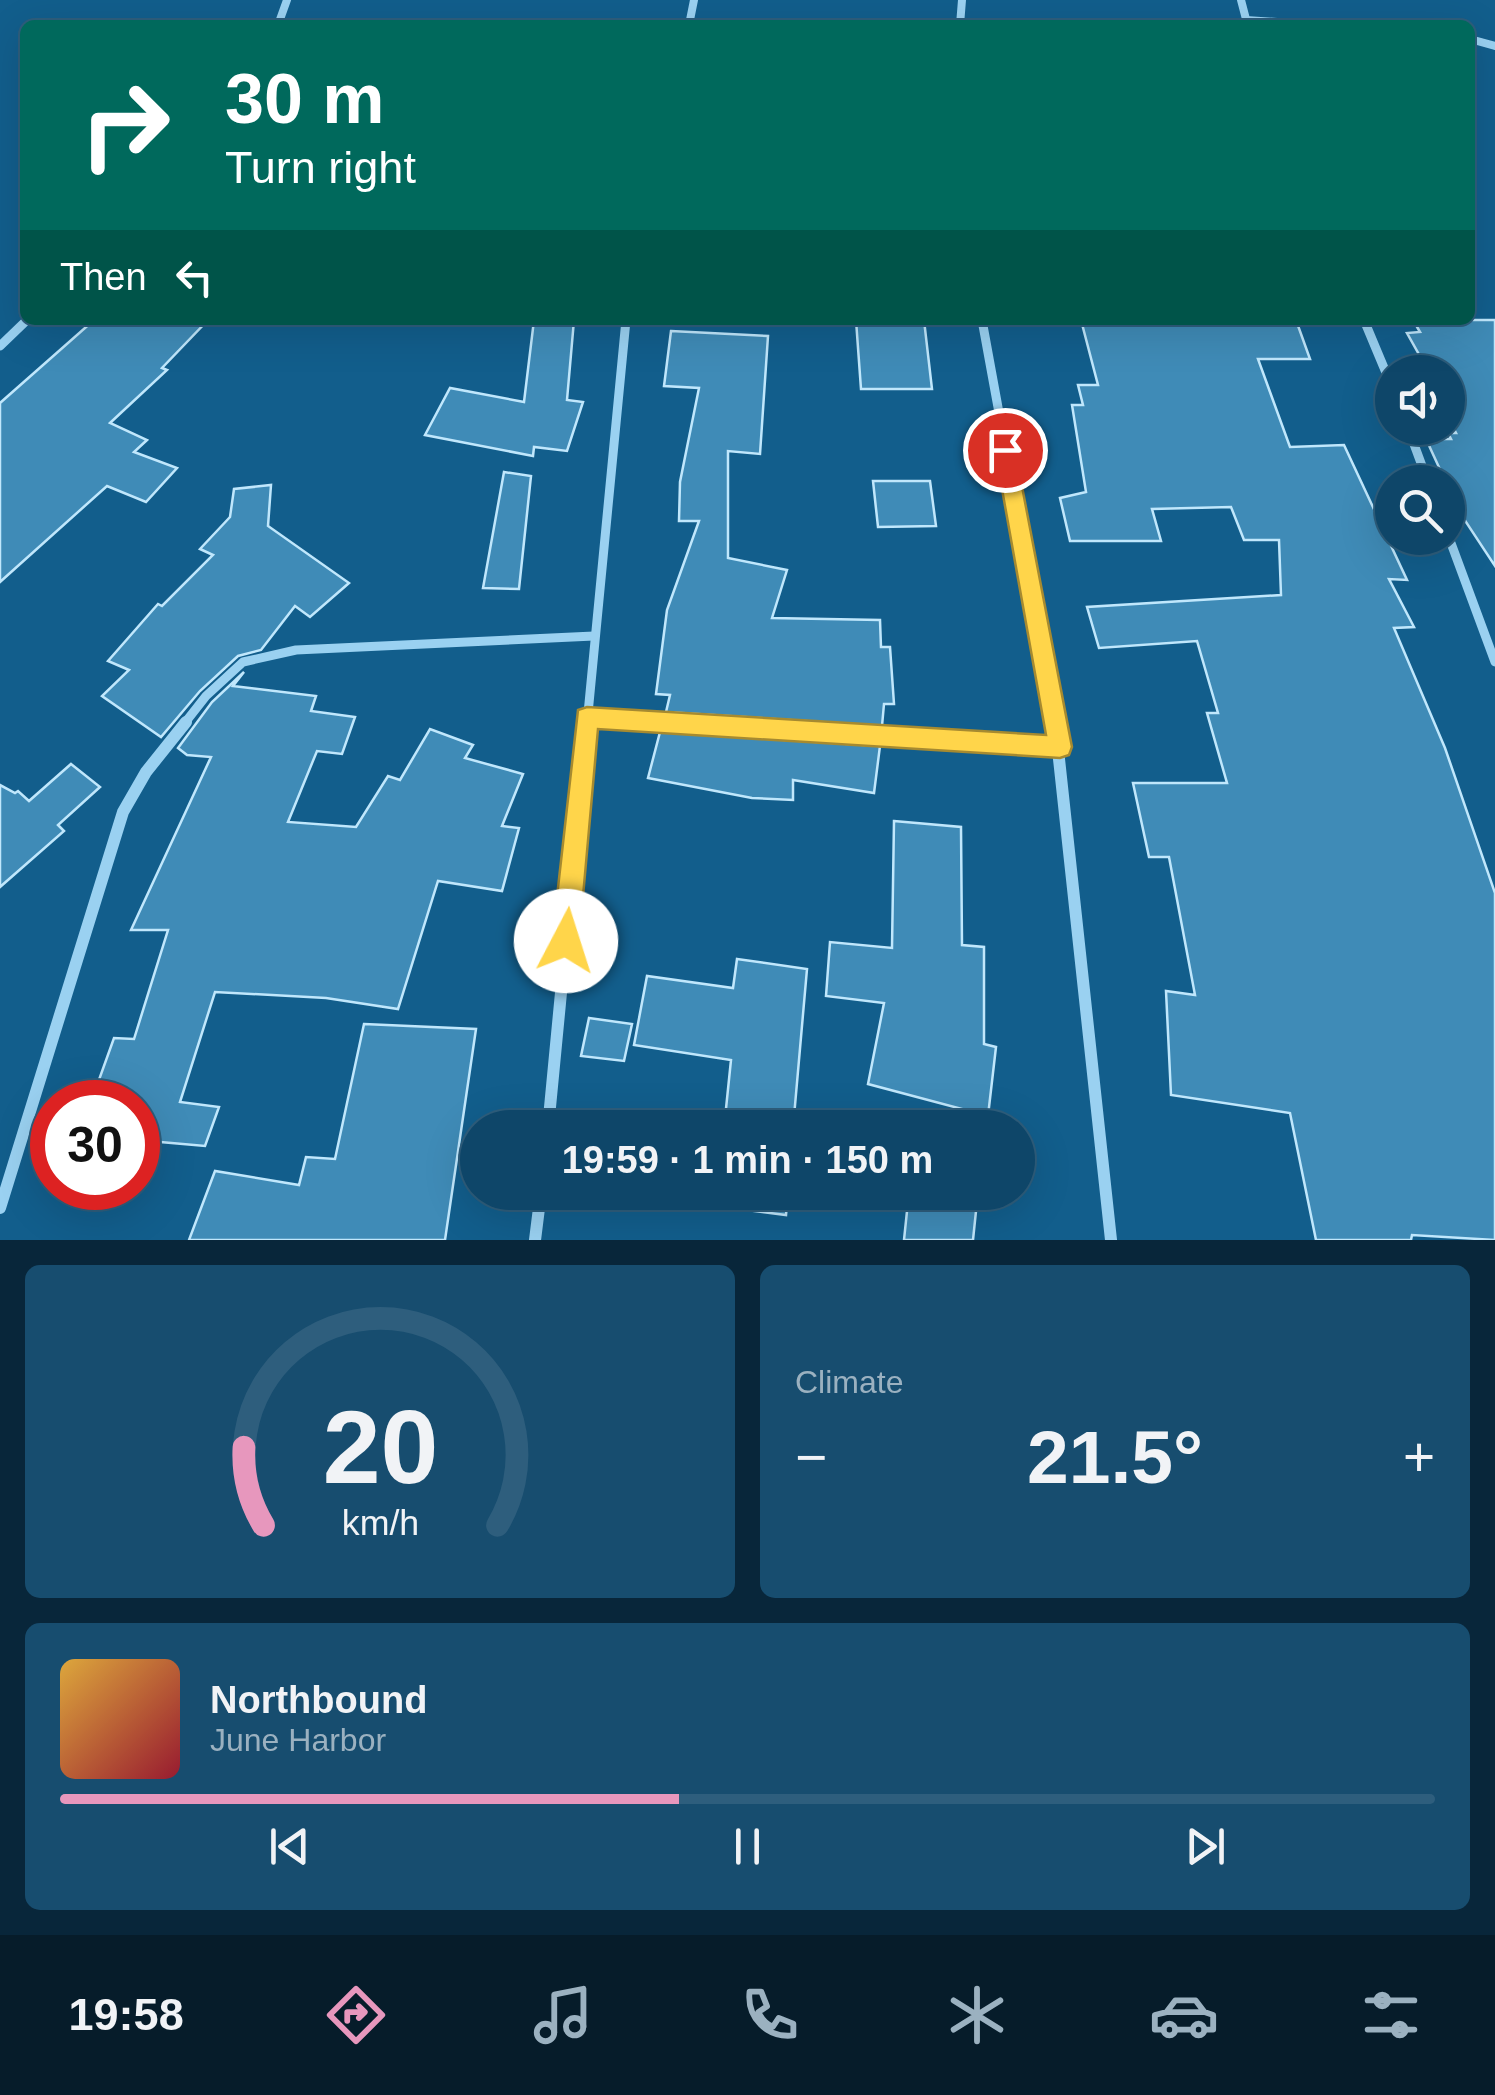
<!DOCTYPE html>
<html lang="en">
<head>
<meta charset="utf-8">
<style>
	:root { --surface:#0e4669; --page:#174d6f; --text:#f1f3f6; --muted:#9bb1c0; --line:#2e5e7d; --accent:#e797bd }
	body { margin:0; font-family:Helvetica,sans-serif; background:var(--page); color:var(--text); height:100vh; display:flex; flex-direction:column; font-size:38px; white-space:nowrap }
	* { box-sizing:border-box; margin:0 }
	p { font-size:32px; color:var(--muted) }
	.icon { flex:none; width:55px; height:55px; fill:none; stroke:currentColor; stroke-width:2; stroke-linecap:round; stroke-linejoin:round }
	.map { position:relative; height:1240px; overflow:hidden }
	.side { display:flex; flex-direction:column; gap:25px; padding:25px; background:#08263a; flex:1 }
	.side>* { flex:none }
	.banner { position:absolute; left:20px; top:20px; width:1455px; height:305px; border-radius:15px; box-shadow:0 10px 40px #0002,0 0 0 2px var(--line); background:#00695c; color:#fff; overflow:hidden }
	.controls { position:absolute; left:1375px; top:355px; display:grid; gap:20px }
	.controls a { display:grid; place-items:center; width:90px; height:90px; border-radius:50%; background:var(--surface); box-shadow:0 10px 40px #0002,0 0 0 2px var(--line); font-size:50px }
	.speed { position:absolute; left:30px; top:1080px; display:flex; gap:20px; font-size:50px; font-weight:700; text-align:center }
	.speed>* { display:grid; place-content:center; width:130px; height:130px; border-radius:50%; background:var(--surface); box-shadow:0 10px 40px #0002,0 0 0 2px var(--line); line-height:1 }
	.speed .limit { border:15px solid #d22; background:#fff; color:#111 }
	.pin { position:absolute; display:grid; place-items:center; width:85px; height:85px; color:#fff; margin:-42px; border:5px solid #fff; border-radius:50%; box-shadow:0 2px 10px #0007 }
	.me { position:absolute; width:110px; margin:-55px; rotate:5deg; stroke-linejoin:round; filter:drop-shadow(0 0 8px #0008) }
	.turn { display:flex; align-items:center; gap:35px; height:210px; padding:0 40px; font-size:45px }
	.turn .icon { width:130px; height:130px; stroke-width:2.5 }
	.turn b { display:block; font-size:70px; line-height:85px }
	.then { display:flex; align-items:center; height:95px; padding:0 40px; background:#0003; gap:20px; font-size:38px }
	.big { font-size:75px; font-weight:700; line-height:1.1 }
	.side .widget { flex:1; display:flex; flex-direction:column; justify-content:center; gap:15px; min-width:0; padding:0 35px; border-radius:15px; background:var(--page) }
	.side .dial { align-items:center; gap:0 }
	.dial svg { height:260px; overflow:visible; fill:none; stroke:var(--line); stroke-width:7; stroke-linecap:round; text-anchor:middle }
	.dial text { fill:var(--text); stroke:none }
	.song { display:flex; align-items:center; gap:30px }
	.cover { width:120px; height:120px; border-radius:15px; background:linear-gradient(135deg,hsl(40 70% 55%),hsl(350 70% 35%)) }
	.played { height:10px; border-radius:5px; background:linear-gradient(90deg,var(--accent) 45%,var(--line) 45%) }
	.keys { display:flex; justify-content:space-around; direction:ltr }
	.heat { display:flex; justify-content:space-between; align-items:center; font-size:55px; direction:ltr }
	.side .tiles { flex:1; display:grid; gap:25px; grid-template-columns:1fr 1fr }
	.widget:last-child { grid-column:span 2 }
	.trip { position:absolute; left:460px; top:1110px; width:575px; height:100px; border-radius:50px; background:var(--surface); box-shadow:0 10px 40px #0002,0 0 0 2px var(--line); font-weight:700; line-height:100px; text-align:center }
	.menu { display:flex; height:160px; justify-content:space-around; align-items:center; background:#061c2a; color:var(--muted) }
	.menu .icon { width:70px; height:70px }
	.menu .selected { color:var(--accent) }
	.menu b { font-size:45px; color:var(--text) }
	.map>svg:first-child { display:block }
	.building { fill:#3f8bb7; stroke:#c0e7fc; stroke-width:2.5 }
	.lines { fill:none; stroke-linecap:round; stroke-linejoin:round }
	.minor-far2 { stroke:#9ad1f1; stroke-width:8 }
	.minor-far1 { stroke:#9ad1f1; stroke-width:9 }
	.minor { stroke:#9ad1f1; stroke-width:12 }
	.route { fill:#ffd54a; stroke:#a68a30; stroke-width:2.5 }
</style>
</head>
<body>
<div class="map">
<svg width="1495" height="1240" viewBox="0 0 1495 1240">
	<rect width="100%" height="100%" fill="#125e8c"/>
	<g class="building">
		<polygon points="94,320 208,320 162,368 167,370 110,423 147,440 134,452 177,468 146,502 107,486 0,582 0,403"/>
		<polygon points="534,320 574,320 567,400 583,402 567,451 534,447 533,456 425,435 450,388 524,402"/>
		<polygon points="856,320 924,320 932,389 861,389"/>
		<polygon points="1081,320 1296,320 1310,359 1258,359 1290,447 1344,445 1407,580 1389,579 1414,627 1394,628 1445,748 1495,893 1495,1240 1412,1235 1411,1240 1316,1240 1290,1113 1171,1095 1166,991 1195,995 1169,857 1149,857 1133,783 1227,783 1207,713 1218,713 1197,641 1099,648 1087,607 1281,595 1279,540 1244,540 1231,507 1152,509 1161,541 1070,541 1060,498 1086,492 1072,405 1083,405 1078,385 1098,385"/>
		<polygon points="1413,320 1495,320 1495,566 1460,513 1426,439 1451,439 1448,433 1456,433 1448,417 1448,372 1423,372 1420,367 1426,367 1407,333 1420,332"/>
		<polygon points="671,331 768,336 760,454 728,451 728,558 787,570 772,618 880,620 881,647 890,647 894,704 884,704 882,726 666,712 670,695 656,694 667,610 699,521 679,521 680,482 699,388 664,386"/>
		<polygon points="504,472 531,476 519,589 483,588"/>
		<polygon points="873,481 930,481 936,526 878,527"/>
		<polygon points="271,485 268,526 349,583 310,617 295,606 261,650 238,656 200,691 161,737 102,696 129,670 108,661 158,604 162,606 213,555 200,549 230,517 234,489"/>
		<polygon points="244,672 233,686 316,696 311,711 355,717 342,754 317,751 288,822 356,827 388,776 400,780 430,729 473,745 465,758 523,774 502,826 519,828 502,891 438,881 398,1009 326,998 215,992 180,1102 219,1107 205,1146 138,1140 138,1102 91,1102 114,1038 134,1039 168,930 131,930 211,757 187,755 178,748 212,702"/>
		<polygon points="660,732 880,746 874,793 793,780 793,800 752,798 648,778"/>
		<polygon points="71,764 100,787 58,825 64,831 0,887 0,785 15,793 18,791 29,801"/>
		<polygon points="894,821 961,827 962,945 984,947 984,1044 996,1047 988,1116 868,1084 884,1003 826,996 830,942 892,948"/>
		<polygon points="737,959 807,969 793,1128 724,1128 731,1060 634,1045 647,976 733,988"/>
		<polygon points="589,1018 632,1024 624,1061 581,1056"/>
		<polygon points="364,1024 476,1029 445,1240 189,1240 215,1171 299,1185 306,1157 335,1159"/>
		<polygon points="716,1192 788,1192 786,1215 715,1206"/>
		<polygon points="909,1192 978,1192 973,1240 904,1240"/>
	</g>
	<g class="lines">
		<g class="minor-far2">
			<polyline points="1241,0 1247,23"/>
			<polyline points="1246,20 1320,25"/>
			<polyline points="278,25 287,0"/>
			<polyline points="689,25 694,0"/>
			<polyline points="960,25 962,0"/>
			<polyline points="1470,39 1495,46"/>
		</g>
		<g class="minor-far1">
			<polyline points="982,320 1056,724"/>
			<polyline points="1364,320 1392,387"/>
			<polyline points="0,346 27,320"/>
			<polyline points="1408,428 1428,482"/>
			<polyline points="1448,535 1495,662"/>
			<polyline points="587,717 701,724"/>
			<polyline points="184,724 206,696 243,662 296,650 594,636"/>
			<polyline points="587,724 626,320"/>
		</g>
		<g class="minor">
			<polyline points="661,722 1060,747"/>
			<polyline points="1055,722 1111,1240"/>
			<polyline points="548,1128 587,722"/>
			<polyline points="0,1208 123,812 146,772 186,722"/>
			<polyline points="535,1240 541,1192"/>
		</g>
	</g>
	<polygon class="route" points="1005,442 1015,450 1072,747 1069,755 1060,758 598,729 579,941 575,950 566,954 556,950 552,941 578,710 587,707 1046,735 995,450"/>
</svg>
<div class="controls">
<a><svg class="icon" aria-label="sound" viewBox="0 0 24 24"><path d="M4 9h4l5-4v14l-5-4H4zM17 9q2 3 0 6"/></svg></a>
<a><svg class="icon" aria-label="search" viewBox="0 0 24 24"><circle cx="10" cy="10" r="6"/><path d="M15 15l6 6"/></svg></a>
</div>
<div class="speed"><div class="limit">30</div></div>
<div class="pin" style="left:1005px;top:450px;background:#d93025"><svg class="icon" aria-label="arrive" viewBox="0 0 24 24"><path d="M6 21V4h12l-3 4 3 4H6"/></svg></div>
<svg class="me" style="left:566px;top:941px" viewBox="-20 -20 40 40"><circle r="19" fill="#fff"/><path d="M0-13L10 11 0 6-10 11z" fill="#ffd54a"/></svg>
<div class="trip">19:59 · 1 min · 150 m</div>
<div class="banner">
<div class="turn"><svg class="icon" aria-label="right" viewBox="0 0 24 24"><path d="M7 20v-9h11M14 6l5 5-5 5"/></svg><div><b>30 m</b>Turn right</div></div>
<div class="then">Then<svg class="icon" aria-label="left" viewBox="0 0 24 24"><path d="M17 20v-9H6M10 6l-5 5 5 5"/></svg></div>
</div>
</div>
<section class="side">
<div class="tiles">
<div class="widget dial"><svg viewBox="0 0 100 80">
<path d="M14 69A42 42 0 1 1 86 69"/>
<path d="M14 69A42 42 0 0 1 8 45" stroke="#e797bd"/>
<text x="50" y="56" font-size="32" font-weight="700">20</text>
<text x="50" y="72" font-size="11">km/h</text>
</svg></div>
<div class="widget"><p>Climate</p>
<div class="heat"><a>−</a><b class="big">21.5°</b><a>+</a></div>
</div>
<div class="widget">
<div class="song"><i class="cover"></i><div><b>Northbound</b><p>June Harbor</p></div></div>
<div class="played"></div>
<div class="keys"><svg class="icon" aria-label="previous" viewBox="0 0 24 24"><path d="M18 5L8 12l10 7zM5 5v14"/></svg><svg class="icon" aria-label="pause" viewBox="0 0 24 24"><path d="M8 5v14M16 5v14"/></svg><svg class="icon" aria-label="next" viewBox="0 0 24 24"><path d="M6 5l10 7-10 7zM19 5v14"/></svg></div>
</div>
</div>
</section>
<nav class="menu">
<b>19:58</b>
<svg class="icon selected" aria-label="directions" viewBox="0 0 24 24"><path d="M12 3l9 9-9 9-9-9zM9 14v-3h6M13 9l2 2-2 2"/></svg>
<svg class="icon" aria-label="music" viewBox="0 0 24 24"><path d="M9 18V5l10-2v13"/><circle cx="6" cy="18" r="3"/><circle cx="16" cy="16" r="3"/></svg>
<svg class="icon" aria-label="phone" viewBox="0 0 24 24"><path d="M5 4h4l2 5-3 2q2 4 5 5l2-3 5 2v4C11 20 4 13 5 4z"/></svg>
<svg class="icon" aria-label="climate" viewBox="0 0 24 24"><path d="M12 3v18M4 7l16 10M4 17L20 7"/></svg>
<svg class="icon" aria-label="car" viewBox="0 0 24 24"><path d="M5 17H2v-5l4-1 3-4h7l3 4 3 1v5h-3M9 17h6M6 11h13"/><circle cx="7" cy="17" r="2"/><circle cx="17" cy="17" r="2"/></svg>
<svg class="icon" aria-label="filters" viewBox="0 0 24 24"><path d="M4 7h16M4 17h16"/><circle cx="9" cy="7" r="2"/><circle cx="15" cy="17" r="2"/></svg>
</nav>
</body>
</html>
